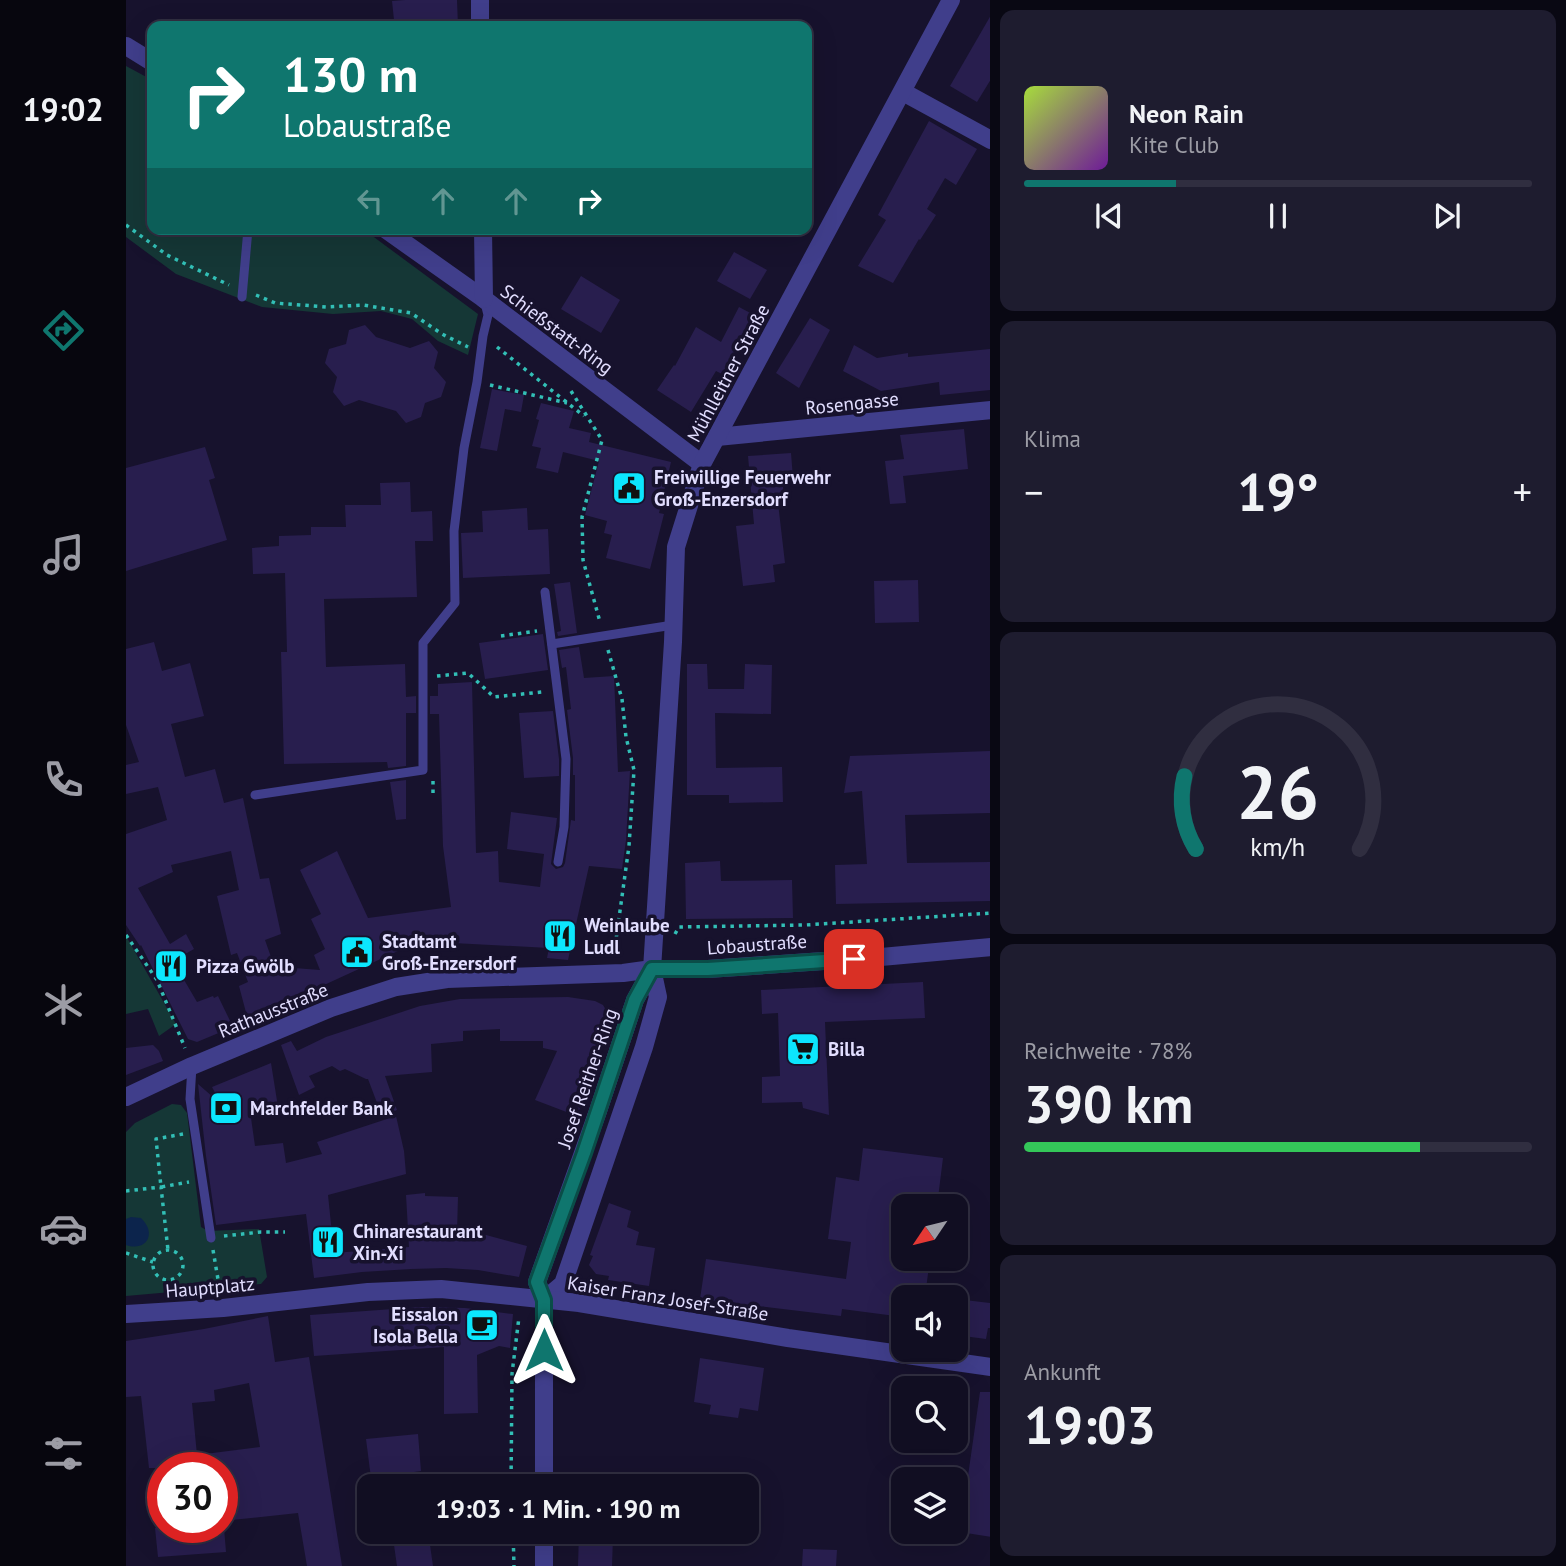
<!DOCTYPE html>
<html lang="de">
<head>
<meta charset="utf-8">
<style>
	:root { --surface:#110e22; --page:#1e1c2f; --text:#f1f3f6; --muted:#9c9ca5; --line:#302e40; --accent:#0f766e }
	body { margin:0; font-family:"PT Sans",sans-serif; background:var(--page); color:var(--text); height:100vh; display:flex; flex-direction:column; font-size:26px; white-space:nowrap }
	* { box-sizing:border-box; margin:0 }
	p { font-size:23px; color:var(--muted) }
	.icon { flex:none; width:38px; height:38px; fill:none; stroke:currentColor; stroke-width:2; stroke-linecap:round; stroke-linejoin:round }
	.map { position:relative; flex:1; overflow:hidden }
	.drawer { display:flex; flex-direction:column; gap:10px; padding:10px; background:#090813; width:576px }
	.drawer>* { flex:none }
	.banner { position:absolute; left:21px; top:21px; width:665px; height:214px; border-radius:14px; box-shadow:0 7px 28px #0002,0 0 0 2px var(--line); background:#0f766e; color:#fff; overflow:hidden }
	.needle { width:46px; rotate:235deg }
	.controls { position:absolute; left:765px; top:1194px; display:grid; gap:14px }
	.controls a { display:grid; place-items:center; width:77px; height:77px; border-radius:14px; background:var(--surface); box-shadow:0 7px 28px #0002,0 0 0 2px var(--line); font-size:35px }
	.speed { position:absolute; left:21px; top:1452px; display:flex; gap:14px; font-size:35px; font-weight:700; text-align:center }
	.speed>* { display:grid; place-content:center; width:91px; height:91px; border-radius:50%; background:var(--surface); box-shadow:0 7px 28px #0002,0 0 0 2px var(--line); line-height:1 }
	.speed .limit { border:10px solid #d22; background:#fff; color:#111 }
	.pin { position:absolute; display:grid; place-items:center; width:60px; height:60px; color:#fff; margin:-30px; border-radius:14px; box-shadow:0 4px 10px #0006 }
	.me { position:absolute; width:77px; margin:-38px; rotate:0deg; stroke-linejoin:round; filter:drop-shadow(0 0 5px #0008) }
	.turn { display:flex; align-items:center; gap:24px; height:147px; padding:0 21px; font-size:32px }
	.turn .icon { width:91px; height:91px; stroke-width:2.5 }
	.turn b { display:block; font-size:49px; line-height:60px }
	.lanes { display:flex; align-items:center; height:66px; padding:0 21px; background:#0003; justify-content:center; gap:35px; direction:ltr }
	.lanes .off { opacity:.35 }
	.big { font-size:52px; font-weight:700; line-height:1.1 }
	.drawer .widget { flex:1; display:flex; flex-direction:column; justify-content:center; gap:10px; min-width:0; padding:0 24px; border-radius:14px; background:var(--page) }
	.drawer .dial { align-items:center; gap:0 }
	.dial svg { height:182px; overflow:visible; fill:none; stroke:var(--line); stroke-width:7; stroke-linecap:round; text-anchor:middle }
	.dial text { fill:var(--text); stroke:none }
	.song { display:flex; align-items:center; gap:21px }
	.cover { width:84px; height:84px; border-radius:10px; background:linear-gradient(135deg,hsl(80 70% 55%),hsl(280 70% 35%)) }
	.played { height:7px; border-radius:4px; background:linear-gradient(90deg,var(--accent) 30%,var(--line) 30%) }
	.keys { display:flex; justify-content:space-around; direction:ltr }
	.heat { display:flex; justify-content:space-between; align-items:center; font-size:38px; direction:ltr }
	.charge { height:10px; border-radius:5px; background:linear-gradient(90deg,#34c759 78%,var(--line) 0) }
	.trip { position:absolute; left:231px; top:1474px; width:402px; height:70px; border-radius:14px; background:var(--surface); box-shadow:0 7px 28px #0002,0 0 0 2px var(--line); font-weight:700; line-height:70px; text-align:center }
	main { display:flex; flex:1; min-height:0 }
	.dock { display:flex; flex-direction:column; width:126px; justify-content:space-around; align-items:center; background:#07060e; color:var(--muted) }
	.dock .icon { width:49px; height:49px }
	.dock .on { color:var(--accent) }
	.dock b { font-size:32px; color:var(--text) }
	.map>svg:first-child { display:block }
	.green { fill:#153736 }
	.water { fill:#0c244c }
	.building { fill:#281e4e; fill-rule:evenodd }
	.lines { fill:none; stroke-linecap:round; stroke-linejoin:round }
	.path { stroke:#32bfb6; stroke-width:3.5; stroke-dasharray:3.5 5; stroke-linecap:butt }
	.lane { stroke:#403e8b; stroke-width:9 }
	.street { stroke:#403e8b; stroke-width:18 }
	.route-casing { stroke:#0a4d48; stroke-width:18 }
	.route { stroke:#0f766e; stroke-width:12 }
	.labels { text-anchor:middle; dominant-baseline:central; stroke-width:7; stroke-linejoin:round; paint-order:stroke }
	.street-label { font-size:19px; fill:#e2deff; stroke:#17122d }
	.poi-label { font-size:19px; font-weight:bold; fill:#e2deff; stroke:#17122d; text-anchor:start }
</style>
</head>
<body>
<main>
<nav class="dock">
<b>19:02</b>
<svg class="icon on" aria-label="directions" viewBox="0 0 24 24"><path d="M12 3l9 9-9 9-9-9zM9 14v-3h6M13 9l2 2-2 2"/></svg>
<svg class="icon" aria-label="music" viewBox="0 0 24 24"><path d="M9 18V5l10-2v13"/><circle cx="6" cy="18" r="3"/><circle cx="16" cy="16" r="3"/></svg>
<svg class="icon" aria-label="phone" viewBox="0 0 24 24"><path d="M5 4h4l2 5-3 2q2 4 5 5l2-3 5 2v4C11 20 4 13 5 4z"/></svg>
<svg class="icon" aria-label="climate" viewBox="0 0 24 24"><path d="M12 3v18M4 7l16 10M4 17L20 7"/></svg>
<svg class="icon" aria-label="car" viewBox="0 0 24 24"><path d="M5 17H2v-5l4-1 3-4h7l3 4 3 1v5h-3M9 17h6M6 11h13"/><circle cx="7" cy="17" r="2"/><circle cx="17" cy="17" r="2"/></svg>
<svg class="icon" aria-label="filters" viewBox="0 0 24 24"><path d="M4 7h16M4 17h16"/><circle cx="9" cy="7" r="2"/><circle cx="15" cy="17" r="2"/></svg>
</nav>
<div class="map">
<svg width="865" height="1566" viewBox="0 0 865 1566">
	<rect width="100%" height="100%" fill="#17122d"/>
	<g class="green">
		<polygon points="0,66 26,80 26,229 237,229 352,314 342,355 312,341 286,319 255,311 207,314 136,307 50,274 0,237"/>
		<polygon points="0,936 50,1024 33,1036 22,1009 0,1014"/>
		<polygon points="46,1104 55,1105 61,1113 75,1227 82,1231 133,1229 141,1277 135,1284 0,1296 0,1132 9,1123"/>
	</g>
	<path class="water" d="M5,1217L15,1218C31,1233 21,1252 0,1245V1219Z"/>
	<g class="building">
		<polygon points="279,0 331,0 332,26 306,26 306,19 268,20 266,1"/>
		<polygon points="865,15 865,79 851,102 824,86"/>
		<polygon points="803,121 851,149 830,185 819,178 801,209 810,215 794,240 793,239 767,283 732,266 760,220 752,215"/>
		<polygon points="608,252 641,270 624,299 591,281"/>
		<polygon points="455,276 494,300 475,333 435,309"/>
		<polygon points="613,307 630,316 600,376 590,371 565,412 531,390 548,365 549,366 570,327 595,342"/>
		<polygon points="684,318 704,330 673,388 650,373"/>
		<polygon points="239,325 250,337 284,348 303,341 312,352 308,368 320,382 315,397 299,403 295,417 280,423 270,411 233,400 218,406 207,392 211,377 199,363 203,349 220,344 223,330"/>
		<polygon points="728,345 751,358 782,353 782,357 865,349 865,390 814,395 813,382 755,391 717,371"/>
		<polygon points="366,389 398,395 395,412 379,409 371,451 354,448"/>
		<polygon points="415,403 448,411 443,428 465,433 463,442 545,462 533,513 538,514 524,569 480,558 486,535 478,533 481,521 459,515 473,461 437,452 432,473 410,468 415,448 406,446 413,420 410,419"/>
		<polygon points="838,429 842,469 777,476 780,503 764,504 759,461 778,459 774,435"/>
		<polygon points="79,447 89,478 83,480 101,540 0,571 0,468"/>
		<polygon points="665,453 667,478 656,479 659,503 652,503 659,563 647,565 649,582 617,586 610,526 628,524 622,456"/>
		<polygon points="284,482 285,512 306,511 307,541 289,541 291,597 198,599 200,667 279,664 280,697 290,696 290,713 280,713 280,766 262,768 261,762 158,764 155,652 161,652 159,573 127,574 126,548 153,546 153,536 185,535 185,527 220,527 219,505 255,505 254,483"/>
		<polygon points="401,508 402,530 422,529 424,574 337,578 335,533 357,532 356,511"/>
		<polygon points="792,580 793,622 749,623 748,581"/>
		<polygon points="444,582 451,633 432,636 431,632 435,631 428,584"/>
		<polygon points="417,634 422,670 359,679 353,643"/>
		<polygon points="28,642 36,671 64,663 78,716 45,724 59,777 89,769 98,803 117,798 134,879 143,878 155,934 139,940 151,974 168,968 194,970 188,955 199,949 185,919 195,914 174,870 211,851 242,918 325,907 317,846 313,714 304,714 304,696 312,696 312,684 346,682 350,853 372,851 373,882 414,887 418,854 381,849 385,812 431,818 425,864 430,869 437,867 439,863 445,820 449,821 449,775 447,775 447,758 441,710 445,709 440,667 436,668 433,650 453,647 458,678 488,676 492,772 504,771 500,840 496,869 463,866 442,960 421,958 423,948 327,943 272,951 122,1020 113,986 122,982 111,953 105,955 91,896 113,890 105,851 45,865 47,872 12,888 44,944 60,934 68,949 47,961 71,1002 87,996 88,998 92,996 107,1027 71,1042 62,1039 15,945 14,946 0,925 0,834 41,820 32,787 0,794 0,765 13,762 0,725 0,649"/>
		<polygon points="561,664 581,664 582,689 618,689 619,664 646,665 645,714 589,713 590,768 656,767 657,802 603,803 603,795 561,795"/>
		<polygon points="427,711 433,759 433,776 398,778 393,713"/>
		<polygon points="865,751 865,813 779,815 781,863 865,862 865,901 710,904 709,865 741,864 736,791 718,793 724,756"/>
		<polygon points="280,780 280,819 270,820 264,782"/>
		<polygon points="594,861 595,881 666,880 667,918 560,919 559,863"/>
		<polygon points="797,982 799,1018 699,1022 703,1115 677,1108 676,1102 636,1103 636,1077 654,1076 652,1013 636,1014 635,990"/>
		<polygon points="442,997 469,1001 477,1005 484,1017 470,1064 451,1116 409,1100 431,1051 417,1048 417,1041 374,1041 374,1029 337,1031 337,1041 305,1044 306,1072 259,1076 271,1110 256,1116 242,1079 240,1079 219,1069 214,1071 206,1066 183,1076 189,1087 173,1095 155,1045 165,1041 171,1051 200,1037 294,1006 334,999"/>
		<polygon points="27,1045 33,1051 37,1061 0,1075 0,1048"/>
		<polygon points="145,1063 152,1107 125,1118 129,1146 157,1143 160,1163 196,1154 191,1142 270,1116 278,1151 280,1174 202,1195 208,1253 283,1247 280,1195 299,1193 299,1196 332,1197 331,1232 360,1235 401,1246 393,1277 352,1270 320,1268 285,1269 236,1272 188,1278 180,1214 90,1225 80,1156 72,1084 95,1104 86,1087"/>
		<polygon points="737,1148 817,1158 811,1206 777,1206 777,1258 804,1258 799,1297 777,1297 777,1317 716,1309 715,1316 574,1299 580,1259 720,1279 725,1242 702,1239 710,1177 733,1181"/>
		<polygon points="483,1203 505,1211 501,1227 513,1232 510,1245 529,1248 523,1286 482,1280 483,1276 470,1274 463,1265 467,1256 464,1255"/>
		<polygon points="830,1299 865,1303 865,1328 862,1328 860,1339 830,1335"/>
		<polygon points="295,1307 339,1308 387,1314 384,1348 373,1346 351,1355 352,1413 318,1414 318,1347 188,1356 184,1315"/>
		<path d="M142,1316L149,1362L183,1357L216,1566H181L172,1513L96,1521V1468H23L15,1396L0,1397V1341L78,1329ZM123,1383L134,1447L71,1455L66,1403L89,1401L88,1390Z"/>
		<polygon points="574,1358 638,1368 632,1411 614,1408 612,1418 583,1414 585,1405 568,1402"/>
		<polygon points="854,1392 865,1392 865,1537 834,1532"/>
		<polygon points="292,1434 295,1471 245,1478 240,1439"/>
		<polygon points="29,1528 98,1528 100,1552 32,1557"/>
		<polygon points="266,1531 302,1531 307,1566 271,1566"/>
		<polygon points="453,1532 487,1537 486,1566 452,1566"/>
		<polygon points="677,1549 711,1550 710,1566 676,1566"/>
	</g>
	<g class="lines">
		<g class="path">
			<polyline points="0,225 41,255 103,285"/>
			<polyline points="130,295 149,303 201,307 237,305 285,313 316,334 342,347"/>
			<polyline points="371,347 458,416"/>
			<polyline points="364,385 441,403"/>
			<polyline points="445,391 476,440 456,517 457,560 474,622"/>
			<polyline points="375,636 411,631"/>
			<polyline points="482,650 496,699 500,737 508,770 503,846 489,947 492,956"/>
			<polyline points="311,676 342,673 368,697 416,692"/>
			<polyline points="307,781 307,797"/>
			<polyline points="549,934 553,927 679,925 865,913"/>
			<polyline points="0,935 31,980 59,1048"/>
			<polyline points="57,1134 30,1139 35,1187 63,1182"/>
			<polyline points="0,1191 35,1187 42,1250"/>
			<polyline points="98,1236 135,1232 159,1232"/>
			<circle cx="42" cy="1265" r="15"/>
			<polyline points="87,1250 94,1291"/>
			<polyline points="0,1253 27,1262"/>
			<polyline points="385,1486 386,1374 393,1317"/>
			<polyline points="387,1531 388,1566"/>
		</g>
		<g class="lane">
			<polyline points="116,297 122,229"/>
			<polyline points="419,592 440,759 438,827 432,862"/>
			<polyline points="426,644 547,625"/>
			<polyline points="129,795 297,770 297,643 329,603 328,531 338,448 351,382 357,336 362,315 359,303"/>
			<polyline points="66,1066 64,1099 85,1238"/>
		</g>
		<g class="street">
			<polyline points="354,0 354,26"/>
			<polyline points="0,46 26,62"/>
			<polyline points="777,92 865,140"/>
			<polyline points="259,229 358,299 576,464"/>
			<polyline points="357,229 358,299"/>
			<polyline points="591,437 865,410"/>
			<polyline points="0,1097 66,1066 205,1008 270,987 321,979 497,973 526,969 582,969 755,957 865,947"/>
			<polyline points="418,1300 437,1284 518,1047 532,997 526,969 547,642 550,547 576,464 825,0"/>
			<polyline points="0,1314 97,1308 242,1292 315,1289 453,1303 662,1338 865,1367"/>
			<polyline points="418,1486 418,1300 411,1282 472,1111 509,1000 526,969"/>
			<polyline points="418,1566 418,1531"/>
		</g>
	</g>
	<g class="lines">
		<g class="route-casing">
			<polyline id="route" points="418,1350 418,1300 411,1282 458,1153 509,1000 526,969 582,969 728,959"/>
		</g>
		<use href="#route" class="route"/>
	</g>
	<defs>
		<g id="civic-square" transform="scale(1.75)"><rect x="-9" y="-9" width="18" height="18" rx="4" fill="#0ce6fd" stroke="#17122d"/><path d="M-.6-6.5H3V-4.5H.6V-3L4-1V1h2V6H-6V1h2V-1L-.6-3ZM-1.2 2.5V6h2.4V2.5Z" fill="#111"/></g>
		<g id="restaurant-square" transform="scale(1.75)"><rect x="-9" y="-9" width="18" height="18" rx="4" fill="#0ce6fd" stroke="#17122d"/><path d="M-5-6h1v4h1v-4h1v4h1v-4h1v5L-1.5 .5V6h-2V.5L-5-1ZM5-6V6H3V1.5H1.5Q1.5-4 5-6Z" fill="#111"/></g>
		<g id="supermarket-square" transform="scale(1.75)"><rect x="-9" y="-9" width="18" height="18" rx="4" fill="#0ce6fd" stroke="#17122d"/><path d="M-6-5.5h2.5l.6 2H6L4.5 2H-2.5L-4.4-4H-6ZM-1.5 3.2a1.3 1.3 0 1 0 .1 0ZM3 3.2a1.3 1.3 0 1 0 .1 0Z" fill="#111"/></g>
		<g id="bank-square" transform="scale(1.75)"><rect x="-9" y="-9" width="18" height="18" rx="4" fill="#0ce6fd" stroke="#17122d"/><path d="M-6-4H6V4H-6ZM0-2.3a2.3 2.3 0 1 0 0 4.6a2.3 2.3 0 1 0 0-4.6Z" fill="#111"/></g>
		<g id="cafe-square" transform="scale(1.75)"><rect x="-9" y="-9" width="18" height="18" rx="4" fill="#0ce6fd" stroke="#17122d"/><path d="M-5.5-4.5H6V0H3Q3 3.5 0 3.5H-2.5Q-5.5 3.5-5.5 0ZM3-3.2v2h1.7v-2ZM-6 4.5H4V6H-6Z" fill="#111"/></g>
	</defs>
	<g fill-rule="evenodd">
		<use href="#civic-square" x="503" y="488"/>
		<use href="#restaurant-square" x="434" y="936"/>
		<use href="#civic-square" x="231" y="952"/>
		<use href="#restaurant-square" x="45" y="966"/>
		<use href="#supermarket-square" x="677" y="1049"/>
		<use href="#bank-square" x="100" y="1108"/>
		<use href="#restaurant-square" x="202" y="1242"/>
		<use href="#cafe-square" x="356" y="1325"/>
	</g>
	<g class="labels">
		<g class="street-label">
			<text transform="translate(431 329) rotate(37)">Schießstatt-Ring</text>
			<text transform="translate(602 373) rotate(-62)">Mühlleitner Straße</text>
			<text transform="translate(726 403) rotate(-6)">Rosengasse</text>
			<text transform="translate(631 944) rotate(-4)">Lobaustraße</text>
			<text transform="translate(147 1010) rotate(-22)">Rathausstraße</text>
			<text transform="translate(461 1078) rotate(-71)">Josef Reither-Ring</text>
			<text transform="translate(84 1287) rotate(-5)">Hauptplatz</text>
			<text transform="translate(542 1298) rotate(9)">Kaiser Franz Josef-Straße</text>
		</g>
		<g class="poi-label">
			<text x="528" y="477">Freiwillige Feuerwehr<tspan x="528" dy="22">Groß-Enzersdorf</tspan></text>
			<text x="458" y="925">Weinlaube<tspan x="458" dy="22">Ludl</tspan></text>
			<text x="256" y="941">Stadtamt<tspan x="256" dy="22">Groß-Enzersdorf</tspan></text>
			<text x="70" y="966">Pizza Gwölb</text>
			<text x="702" y="1049">Billa</text>
			<text x="124" y="1108">Marchfelder Bank</text>
			<text x="227" y="1231">Chinarestaurant<tspan x="227" dy="22">Xin-Xi</tspan></text>
			<text x="332" y="1314" text-anchor="end">Eissalon<tspan x="332" dy="22">Isola Bella</tspan></text>
		</g>
	</g>
</svg>
<div class="controls">
<a><svg class="needle" viewBox="-14 -14 28 28"><path d="M0-13l5 13h-10z" fill="#e53935"/><path d="M0 13l5-13h-10z" fill="#9c9ca5"/></svg></a>
<a><svg class="icon" aria-label="sound" viewBox="0 0 24 24"><path d="M4 9h4l5-4v14l-5-4H4zM17 9q2 3 0 6"/></svg></a>
<a><svg class="icon" aria-label="search" viewBox="0 0 24 24"><circle cx="10" cy="10" r="6"/><path d="M15 15l6 6"/></svg></a>
<a><svg class="icon" aria-label="layers" viewBox="0 0 24 24"><path d="M12 4l9 5-9 5-9-5zM3 14l9 5 9-5"/></svg></a>
</div>
<div class="speed"><div class="limit">30</div></div>
<div class="pin" style="left:728px;top:959px;background:#d93025"><svg class="icon" aria-label="arrive" viewBox="0 0 24 24"><path d="M6 21V4h12l-3 4 3 4H6"/></svg></div>
<svg class="me" style="left:418px;top:1350px" viewBox="-20 -20 40 40"><path d="M0-17L14 15 0 8-14 15z" fill="#0f766e" stroke="#fff" stroke-width="4"/></svg>
<div class="trip">19:03 · 1 Min. · 190 m</div>
<div class="banner">
<div class="turn"><svg class="icon" aria-label="right" viewBox="0 0 24 24"><path d="M7 20v-9h11M14 6l5 5-5 5"/></svg><div><b>130 m</b>Lobaustraße</div></div>
<div class="lanes"><svg class="icon off" aria-label="left" viewBox="0 0 24 24"><path d="M17 20v-9H6M10 6l-5 5 5 5"/></svg><svg class="icon off" aria-label="ahead" viewBox="0 0 24 24"><path d="M12 20V5M6 11l6-6 6 6"/></svg><svg class="icon off" aria-label="ahead" viewBox="0 0 24 24"><path d="M12 20V5M6 11l6-6 6 6"/></svg><svg class="icon" aria-label="right" viewBox="0 0 24 24"><path d="M7 20v-9h11M14 6l5 5-5 5"/></svg></div>
</div>
</div>
<section class="drawer">
<div class="widget">
<div class="song"><i class="cover"></i><div><b>Neon Rain</b><p>Kite Club</p></div></div>
<div class="played"></div>
<div class="keys"><svg class="icon" aria-label="previous" viewBox="0 0 24 24"><path d="M18 5L8 12l10 7zM5 5v14"/></svg><svg class="icon" aria-label="pause" viewBox="0 0 24 24"><path d="M8 5v14M16 5v14"/></svg><svg class="icon" aria-label="next" viewBox="0 0 24 24"><path d="M6 5l10 7-10 7zM19 5v14"/></svg></div>
</div>
<div class="widget"><p>Klima</p>
<div class="heat"><a>−</a><b class="big">19°</b><a>+</a></div>
</div>
<div class="widget dial"><svg viewBox="0 0 100 80">
<path d="M14 69A42 42 0 1 1 86 69"/>
<path d="M14 69A42 42 0 0 1 9 37" stroke="#0f766e"/>
<text x="50" y="56" font-size="32" font-weight="700">26</text>
<text x="50" y="72" font-size="11">km/h</text>
</svg></div>
<div class="widget"><p>Reichweite · 78%</p><b class="big">390 km</b><div class="charge"></div></div>
<div class="widget"><p>Ankunft</p><b class="big">19:03</b></div>
</section>
</main>
</body>
</html>
